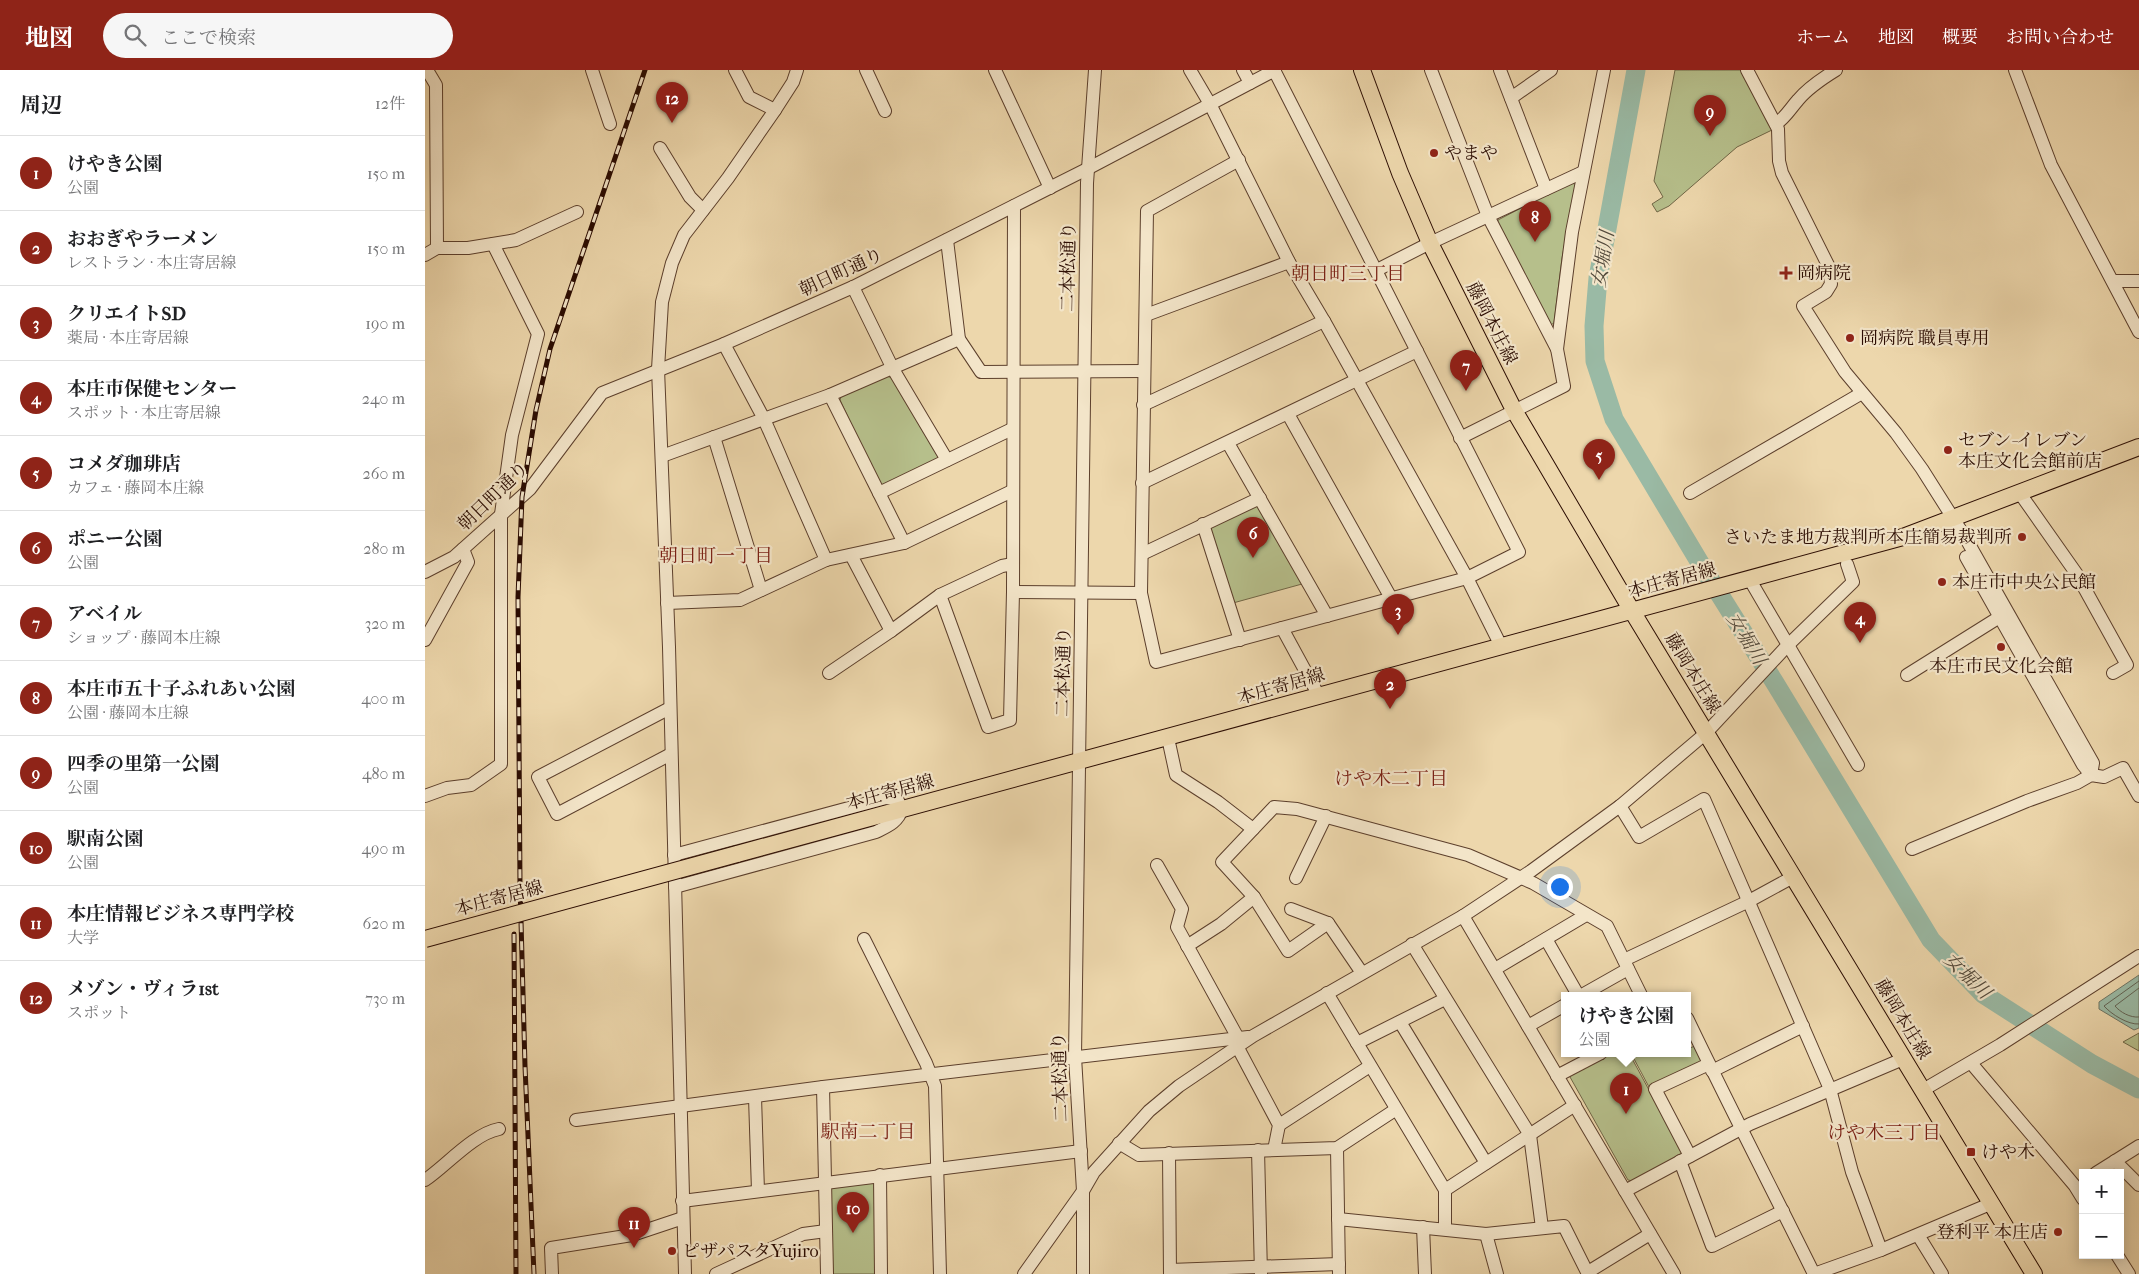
<!DOCTYPE html>
<html lang="ja">
<head>
<meta charset="utf-8">
<style>
  body { margin:0; font-family:"IM FELL French Canon","Noto Serif JP",serif; background:#f6f6f6; color:#202124 }
  .controls { position:absolute; right:15px; bottom:15px; display:grid; overflow:hidden; border-radius:0px; box-shadow:0 2px 12px #0003 }
  .controls button { width:45px; height:45px; display:grid; place-items:center; padding:0; border:0; border-bottom:1px solid #e0e0e0; background:#fff; color:#202124; font:25px sans-serif }
  .you { position:absolute; left:1134px; top:816px; width:18px; height:18px; margin:-12px; border:4px solid #fff; border-radius:50%; background:#1a73e8; box-shadow:0 0 0 8px #1a73e833 }
  .badge { display:grid; place-items:center; width:32px; height:32px; border-radius:50%; background:#8f2418; color:#fff; font-size:16px; font-weight:700 }
  .pin { position:absolute; translate:-50% -41px; filter:drop-shadow(0 1px 2px #0008) }
  .pin::after { content:''; position:absolute; top:26px; width:18px; height:15px; background:inherit; clip-path:polygon(0 0,100% 0,50% 100%) }
  .popup { position:absolute; left:1136px; top:922px; width:130px; height:65px; box-sizing:border-box; display:grid; place-content:center; border-radius:0px; background:#fff; filter:drop-shadow(0 1px 4px #0005); font-size:16px; white-space:nowrap; color:#757577 }
  .popup b { font-size:19px; color:#202124 }
  .popup::after { content:''; position:absolute; left:50%; top:100%; margin-left:-10px; border:10px solid transparent; border-top-color:#fff }
  .list { margin:0; padding:0; list-style:none }
  h2 { display:flex; justify-content:space-between; align-items:center; height:65px; margin:0; padding:0 20px; font-size:21px }
  h2 small { font-size:16px; font-weight:400; color:#757577 }
  .list li { display:grid; grid-template-columns:32px 1fr auto; gap:15px; align-items:center; box-sizing:border-box; height:75px; padding:0 20px; border-top:1px solid #e0e0e0 }
  .list b { display:block; font-size:19px; white-space:nowrap }
  .list p { margin:0; font-size:16px; white-space:nowrap; color:#757577 }
  .list em { font-size:16px; font-style:normal; color:#757577 }
  .icon { flex:none; width:28px; height:28px; fill:none; stroke:currentColor; stroke-width:2; stroke-linecap:round; stroke-linejoin:round }
  .map { position:relative; flex:none; width:1714px; height:1204px; overflow:hidden }
  header { display:flex; align-items:center; gap:30px; box-sizing:border-box; height:70px; padding:0 25px; background:#8f2418; color:#fff }
  header strong { font-size:24px }
  nav { display:flex; gap:28px; margin-inline-start:auto; font-size:18px }
  .search { width:350px; height:45px; background:#f6f6f6; display:flex; align-items:center; gap:12px; box-sizing:border-box; padding:0 18px; border-radius:28px; color:#757577; font-size:19px }
  main { display:flex }
  aside { flex:1; background:#fff }
  .map>svg:first-child { display:block }
  .green { fill:#b6bf8b; stroke:#706646 }
  .water { fill:#9abaa5; stroke:#6e7464 }
  .lines { fill:none; stroke-linecap:round; stroke-linejoin:round }
  .shore { stroke:#626354; stroke-width:1 }
  .river { stroke:#9abaa5; stroke-width:19 }
  .minor-casing { stroke:#5c3f2c; stroke-width:14 }
  .major-casing { stroke:#2b0c02; stroke-width:18 }
  .minor { stroke:#f3e5c9; stroke-width:12 }
  .major { stroke:#edd7ac; stroke-width:16 }
  .rail-casing { stroke:#2b0c02; stroke-width:5 }
  .rail { stroke:#f3e5c9; stroke-width:3; stroke-dasharray:9; stroke-linecap:butt }
  .major-bridge-casing { stroke:#2b0c02; stroke-width:18; stroke-linecap:butt }
  .major-bridge { stroke:#edd7ac; stroke-width:16 }
  .poi-dot { fill:#8f2418; stroke:#f3e5c9; stroke-width:2 }
  .labels { text-anchor:middle; stroke-width:4.5; stroke-linejoin:round; paint-order:stroke }
  .poi-label { font-size:18px; fill:#2b0c02; stroke:#f3e5c9; text-anchor:start }
  .street-label { font-size:18px; fill:#2b0c02; stroke:#f3e5c9 }
  .water-label { font-size:19px; font-style:italic; fill:#52493b; stroke:#f3e5c9 }
  .neighbourhood-label { font-size:19px; fill:#7a1f14; stroke:#f3e5c9 }
</style>
</head>
<body>
<header>
<strong>地図</strong>
<div class="search"><svg class="icon" aria-label="search" viewBox="0 0 24 24"><circle cx="10" cy="10" r="6"/><path d="M15 15l6 6"/></svg>ここで検索</div>
<nav><a>ホーム</a><a>地図</a><a>概要</a><a>お問い合わせ</a></nav>
</header>
<main>
<aside>
<h2>周辺<small>12件</small></h2>
<ul class="list">
<li><span class="badge">1</span><div><b>けやき公園</b><p>公園</p></div><em>150 m</em></li>
<li><span class="badge">2</span><div><b>おおぎやラーメン</b><p>レストラン · 本庄寄居線</p></div><em>150 m</em></li>
<li><span class="badge">3</span><div><b>クリエイトSD</b><p>薬局 · 本庄寄居線</p></div><em>190 m</em></li>
<li><span class="badge">4</span><div><b>本庄市保健センター</b><p>スポット · 本庄寄居線</p></div><em>240 m</em></li>
<li><span class="badge">5</span><div><b>コメダ珈琲店</b><p>カフェ · 藤岡本庄線</p></div><em>260 m</em></li>
<li><span class="badge">6</span><div><b>ポニー公園</b><p>公園</p></div><em>280 m</em></li>
<li><span class="badge">7</span><div><b>アベイル</b><p>ショップ · 藤岡本庄線</p></div><em>320 m</em></li>
<li><span class="badge">8</span><div><b>本庄市五十子ふれあい公園</b><p>公園 · 藤岡本庄線</p></div><em>400 m</em></li>
<li><span class="badge">9</span><div><b>四季の里第一公園</b><p>公園</p></div><em>480 m</em></li>
<li><span class="badge">10</span><div><b>駅南公園</b><p>公園</p></div><em>490 m</em></li>
<li><span class="badge">11</span><div><b>本庄情報ビジネス専門学校</b><p>大学</p></div><em>620 m</em></li>
<li><span class="badge">12</span><div><b>メゾン・ヴィラ1st</b><p>スポット</p></div><em>730 m</em></li>
</ul>
</aside>
<div class="map">
<svg width="1714" height="1204" viewBox="0 0 1714 1204">
  <rect width="100%" height="100%" fill="#edd7ac"/>
  <filter id="stains"><feTurbulence type="fractalNoise" baseFrequency=".004" numOctaves="4"/><feColorMatrix values="0 0 0 0 .2 0 0 0 0 .09 0 0 0 0 .02 0 0 0 .5 -.17"/></filter>
  <radialGradient id="worn" r=".72"><stop offset=".6" stop-color="#630" stop-opacity="0"/><stop offset="1" stop-color="#630" stop-opacity=".3"/></radialGradient>
  <g class="green">
    <path d="M 1250,0 L 1316,0 L 1347,60 L 1312,77 L 1244,136 L 1232,142 L 1227,134 L 1238,127 L 1229,111 Z"/>
    <path d="M 1144,113 L 1151,114 L 1137,188 L 1129,253 L 1124,256 L 1072,155 L 1073,150 Z"/>
    <path d="M 462,306 L 467,308 L 514,388 L 458,415 L 454,414 L 415,330 L 417,324 Z"/>
    <path d="M 831,435 L 835,437 L 877,514 L 808,533 L 784,462 L 786,456 Z"/>
    <path d="M 1714,963 L 1714,981 L 1698,972 Z"/>
    <path d="M 1270,976 L 1278,994 L 1224,1017 L 1208,987 L 1219,983 L 1262,983 L 1262,979 Z"/>
    <path d="M 1184,983 L 1204,983 L 1257,1081 L 1256,1087 L 1208,1111 L 1203,1110 L 1145,1007 L 1145,1002 Z"/>
    <path d="M 448,1109 L 451,1114 L 453,1204 L 406,1204 L 406,1116 Z"/>
  </g>
  <path class="water" d="M 1714,905 L 1714,958 L 1709,960 L 1674,939 L 1674,932 Z"/>
  <g class="lines">
    <g class="shore">
      <path d="M 1714,911 L 1679,936 C 1686,944 1703,955 1714,954"/>
      <path d="M 1714,918 L 1690,936 C 1695,942 1705,948 1714,947"/>
    </g>
    <path class="river" d="M 1211,0 L 1173,208 L 1169,256 L 1170,291 L 1189,349 L 1278,498 L 1350,613 L 1506,870 L 1558,924 L 1667,994 L 1714,1019"/>
    <g class="minor-casing">
      <g id="minor">
        <path d="M 167,0 L 185,54"/>
        <path d="M 310,0 L 324,27 L 350,40"/>
        <path d="M 441,0 L 460,41"/>
        <path d="M 570,0 L 625,118"/>
        <path d="M 765,0 L 785,34 L 864,192 L 899,251 L 1042,508 L 1076,576"/>
        <path d="M 818,0 L 825,13"/>
        <path d="M 1006,0 L 1063,146 L 1132,279 L 1139,316 L 1035,368"/>
        <path d="M 1075,0 L 1121,119"/>
        <path d="M 1322,0 L 1353,59 L 1354,91 L 1357,103 L 1404,197 L 1406,214 L 1401,222 L 1378,236 L 1420,302 L 1471,363 L 1497,399 L 1540,467 L 1668,693 L 1666,705"/>
        <path d="M 1590,0 L 1626,95 L 1714,262"/>
        <path d="M 1086,28 L 1126,0"/>
        <path d="M 1351,54 C 1361,47 1365,39 1373,30 C 1383,18 1398,8 1411,0"/>
        <path d="M 235,78 L 265,127 L 278,140"/>
        <path d="M 814,90 L 722,141 L 716,523 L 731,592 L 1042,508 L 1094,482 L 849,0"/>
        <path d="M 522,170 L 534,269 L 556,302 L 719,301"/>
        <path d="M 12,178 L 43,178 L 91,170 L 152,142"/>
        <path d="M 0,185 L 12,178 L 11,15 L 2,0"/>
        <path d="M 952,200 L 1005,173 L 1158,102"/>
        <path d="M 1688,211 L 1714,211"/>
        <path d="M 428,217 L 468,299 L 522,390"/>
        <path d="M 721,245 L 864,192"/>
        <path d="M 299,274 L 339,349 L 401,490"/>
        <path d="M 1132,279 L 1147,162 L 1179,0"/>
        <path d="M 405,325 L 479,473"/>
        <path d="M 718,335 L 899,251"/>
        <path d="M 863,344 L 966,528"/>
        <path d="M 289,367 L 336,520"/>
        <path d="M 803,373 L 902,546"/>
        <path d="M 237,386 L 405,325 L 534,269"/>
        <path d="M 717,413 L 992,281"/>
        <path d="M 1594,422 L 1651,503 L 1702,595 L 1688,603"/>
        <path d="M 454,423 L 587,359"/>
        <path d="M 1265,423 L 1437,323"/>
        <path d="M 778,454 L 815,570"/>
        <path d="M 717,484 L 835,428"/>
        <path d="M 426,485 L 466,561"/>
        <path d="M 1541,487 L 1658,695 L 1666,705"/>
        <path d="M 0,502 L 29,487 L 105,419 L 177,323 L 299,274 L 428,217 L 662,99 L 850,0"/>
        <path d="M 1325,510 L 1433,695"/>
        <path d="M 588,522 L 716,523"/>
        <path d="M 515,525 L 563,657 L 585,650 L 588,522 L 589,136"/>
        <path d="M 242,533 L 315,530 L 401,490 L 479,473 L 587,421"/>
        <path d="M 857,558 L 894,626"/>
        <path d="M 0,570 L 43,492 L 38,479"/>
        <path d="M 404,603 L 466,561 L 515,525 L 577,496 L 588,494"/>
        <path d="M 1482,605 L 1581,543"/>
        <path d="M 245,638 L 113,707 L 132,744 L 246,684"/>
        <path d="M 743,668 L 751,705 L 793,732 L 828,759"/>
        <path d="M 0,726 L 22,718 L 46,715 L 76,694 L 76,444 L 87,365 L 113,264 L 68,174"/>
        <path d="M 1195,736 L 1214,767 L 1279,729 L 1405,1019 L 1427,1102 L 1456,1180"/>
        <path d="M 1487,779 L 1602,731 L 1652,713 L 1666,705 L 1679,707 L 1698,698 L 1714,726"/>
        <path d="M 249,785 L 461,728 L 472,729 L 477,739 C 473,752 463,756 451,762 L 250,817"/>
        <path d="M 732,795 L 757,839 L 752,857 L 813,968"/>
        <path d="M 871,808 L 901,746"/>
        <path d="M 866,839 L 903,853"/>
        <path d="M 1038,846 L 1249,1204"/>
        <path d="M 439,869 L 501,993 L 510,1016 L 515,1204"/>
        <path d="M 1121,869 L 1153,925"/>
        <path d="M 987,874 L 1105,1065 L 1117,1158"/>
        <path d="M 762,876 L 796,854 L 829,827"/>
        <path d="M 1199,890 L 1324,831 L 1368,807"/>
        <path d="M 1070,899 L 1161,845"/>
        <path d="M 937,903 L 903,853 L 863,881 L 829,827 L 797,792 L 849,737 L 872,739 L 1043,785 L 1108,813 L 1182,856 L 1216,925"/>
        <path d="M 902,923 L 1020,1120 L 1020,1159"/>
        <path d="M 1157,925 L 1203,899"/>
        <path d="M 1262,948 C 1303,1034 1347,1119 1389,1204 L 1456,1180 L 1565,1134"/>
        <path d="M 975,952 L 1061,1093"/>
        <path d="M 1103,956 L 1140,935"/>
        <path d="M 932,973 L 1020,929"/>
        <path d="M 812,976 L 854,1055 L 849,1080"/>
        <path d="M 1546,993 L 1650,1116 L 1658,1129"/>
        <path d="M 1287,1001 L 1378,956"/>
        <path d="M 1132,1006 L 1176,983"/>
        <path d="M 398,1017 L 402,1204"/>
        <path d="M 1498,1020 L 1575,975 L 1714,886"/>
        <path d="M 330,1027 L 333,1121"/>
        <path d="M 151,1050 L 398,1017 L 823,967"/>
        <path d="M 854,1055 L 945,996"/>
        <path d="M 694,1073 L 714,1085 L 912,1078 L 970,1040"/>
        <path d="M 912,1078 L 914,1204"/>
        <path d="M 833,1080 L 836,1204"/>
        <path d="M 744,1083 L 745,1204"/>
        <path d="M 1265,1086 L 1230,1019 L 1284,994"/>
        <path d="M 1255,1091 L 1287,1176 L 1358,1141"/>
        <path d="M 1690,1091 L 1714,1115"/>
        <path d="M 1671,1103 L 1714,1076"/>
        <path d="M 455,1105 L 456,1204"/>
        <path d="M 0,1110 C 21,1096 48,1064 74,1059"/>
        <path d="M 1020,1120 L 1150,1035"/>
        <path d="M 1200,1121 L 1325,1054 L 1478,989"/>
        <path d="M 257,1131 L 656,1081"/>
        <path d="M 913,1149 L 1061,1164 L 1139,1156 L 1163,1204"/>
        <path d="M 998,1157 L 1000,1204"/>
        <path d="M 1061,1164 L 1072,1204"/>
        <path d="M 1493,1165 L 1517,1204"/>
        <path d="M 1692,1185 L 1704,1204"/>
        <path d="M 745,1200 L 914,1194"/>
        <path d="M 1163,1202 L 1225,1164"/>
        <path d="M 127,1204 L 126,1178 L 207,1165 L 258,1148"/>
        <path d="M 260,1204 L 244,577 L 233,299 L 237,232 L 247,193 L 259,165 L 303,108 L 350,40 L 368,12 L 372,0"/>
        <path d="M 291,1204 L 378,1164 L 401,1161"/>
        <path d="M 599,1204 L 658,1121 L 669,1102 L 724,1041 L 754,1016 L 828,966 L 1038,846 L 1106,801 L 1195,736 L 1281,663 L 1362,576 L 1428,512 L 1422,494"/>
        <path d="M 658,1204 L 658,1121 L 650,987 L 662,113 L 670,0"/>
      </g>
    </g>
    <g class="major-casing">
      <g id="major">
        <path d="M 937,0 L 975,103 L 1005,173 L 1090,342 L 1207,541 L 1609,1204"/>
        <path d="M 312,784 L 1478,467 L 1714,377"/>
      </g>
    </g>
    <use href="#minor" class="minor"/>
    <use href="#major" class="major"/>
    <g class="rail-casing">
      <g id="rail">
        <path d="M 89,864 L 91,1204"/>
        <path d="M 109,1204 L 100,996 L 95,815 L 93,527 L 97,427 L 111,340 L 125,279 L 220,0"/>
      </g>
    </g>
    <use href="#rail" class="rail"/>
    <g class="major-bridge-casing">
      <path id="major-bridge" d="M 0,869 L 312,784"/>
    </g>
    <use href="#major-bridge" class="major-bridge"/>
  </g>
  <g class="poi-dot">
    <circle cx="1009" cy="83" r="5"/>
    <path d="M1358.5 195.5h5v5h5v5h-5v5h-5v-5h-5v-5h5z"/>
    <circle cx="1425" cy="268" r="5"/>
    <circle cx="1523" cy="380" r="5"/>
    <circle cx="1597" cy="467" r="5"/>
    <circle cx="1517" cy="512" r="5"/>
    <circle cx="1576" cy="577" r="5"/>
    <rect x="1541" y="1077" width="10" height="10" rx="2.5"/>
    <circle cx="1633" cy="1162" r="5"/>
    <circle cx="247" cy="1181" r="5"/>
  </g>
  <g class="labels">
    <g class="poi-label">
      <text x="1019" y="89">やまや</text>
      <text x="1372" y="209">岡病院</text>
      <text x="1435" y="274">岡病院 職員専用</text>
      <text x="1533" y="376">セブン-イレブン<tspan x="1533" dy="21">本庄文化会館前店</tspan></text>
      <text x="1587" y="473" text-anchor="end">さいたま地方裁判所本庄簡易裁判所</text>
      <text x="1527" y="518">本庄市中央公民館</text>
      <text x="1576" y="602" text-anchor="middle">本庄市民文化会館</text>
      <text x="1556" y="1088">けや木</text>
      <text x="1623" y="1168" text-anchor="end">登利平 本庄店</text>
      <text x="257" y="1187">ピザパスタYujiro</text>
    </g>
    <g class="street-label">
      <text transform="translate(643 197) rotate(-89)" y="6">二本松通り</text>
      <text transform="translate(416 202) rotate(-25)" y="6">朝日町通り</text>
      <text transform="translate(1067 253) rotate(63)" y="6">藤岡本庄線</text>
      <text transform="translate(68 426) rotate(-44)" y="6">朝日町通り</text>
      <text transform="translate(1247 510) rotate(-15)" y="6">本庄寄居線</text>
      <text transform="translate(638 602) rotate(-89)" y="6">二本松通り</text>
      <text transform="translate(1268 603) rotate(59)" y="6">藤岡本庄線</text>
      <text transform="translate(856 616) rotate(-16)" y="6">本庄寄居線</text>
      <text transform="translate(465 722) rotate(-15)" y="6">本庄寄居線</text>
      <text transform="translate(74 828) rotate(-15)" y="6">本庄寄居線</text>
      <text transform="translate(1478 949) rotate(59)" y="6">藤岡本庄線</text>
      <text transform="translate(635 1007) rotate(-92)" y="6">二本松通り</text>
    </g>
    <g class="water-label">
      <text transform="translate(1177 189) rotate(-81)" y="7">女堀川</text>
      <text transform="translate(1322 568) rotate(59)" y="7">女堀川</text>
      <text transform="translate(1543 905) rotate(44)" y="7">女堀川</text>
    </g>
    <g class="neighbourhood-label">
      <text x="923" y="210">朝日町三丁目</text>
      <text x="291" y="492">朝日町一丁目</text>
      <text x="966" y="715">けや木二丁目</text>
      <text x="443" y="1068">駅南二丁目</text>
      <text x="1459" y="1069">けや木三丁目</text>
    </g>
  </g>
  <rect width="100%" height="100%" filter="url(#stains)"/>
  <rect width="100%" height="100%" fill="url(#worn)"/>
</svg>
<div class="controls">
<button>+</button>
<button>−</button>
</div>
<div class="you"></div>
<div class="pin badge" style="left:1201px;top:1044px">1</div>
<div class="popup"><b>けやき公園</b>公園</div>
<div class="pin badge" style="left:965px;top:639px">2</div>
<div class="pin badge" style="left:973px;top:565px">3</div>
<div class="pin badge" style="left:1435px;top:573px">4</div>
<div class="pin badge" style="left:1174px;top:410px">5</div>
<div class="pin badge" style="left:828px;top:488px">6</div>
<div class="pin badge" style="left:1041px;top:321px">7</div>
<div class="pin badge" style="left:1110px;top:172px">8</div>
<div class="pin badge" style="left:1285px;top:66px">9</div>
<div class="pin badge" style="left:428px;top:1163px">10</div>
<div class="pin badge" style="left:209px;top:1178px">11</div>
<div class="pin badge" style="left:247px;top:53px">12</div>
</div>
</main>
</body>
</html>
